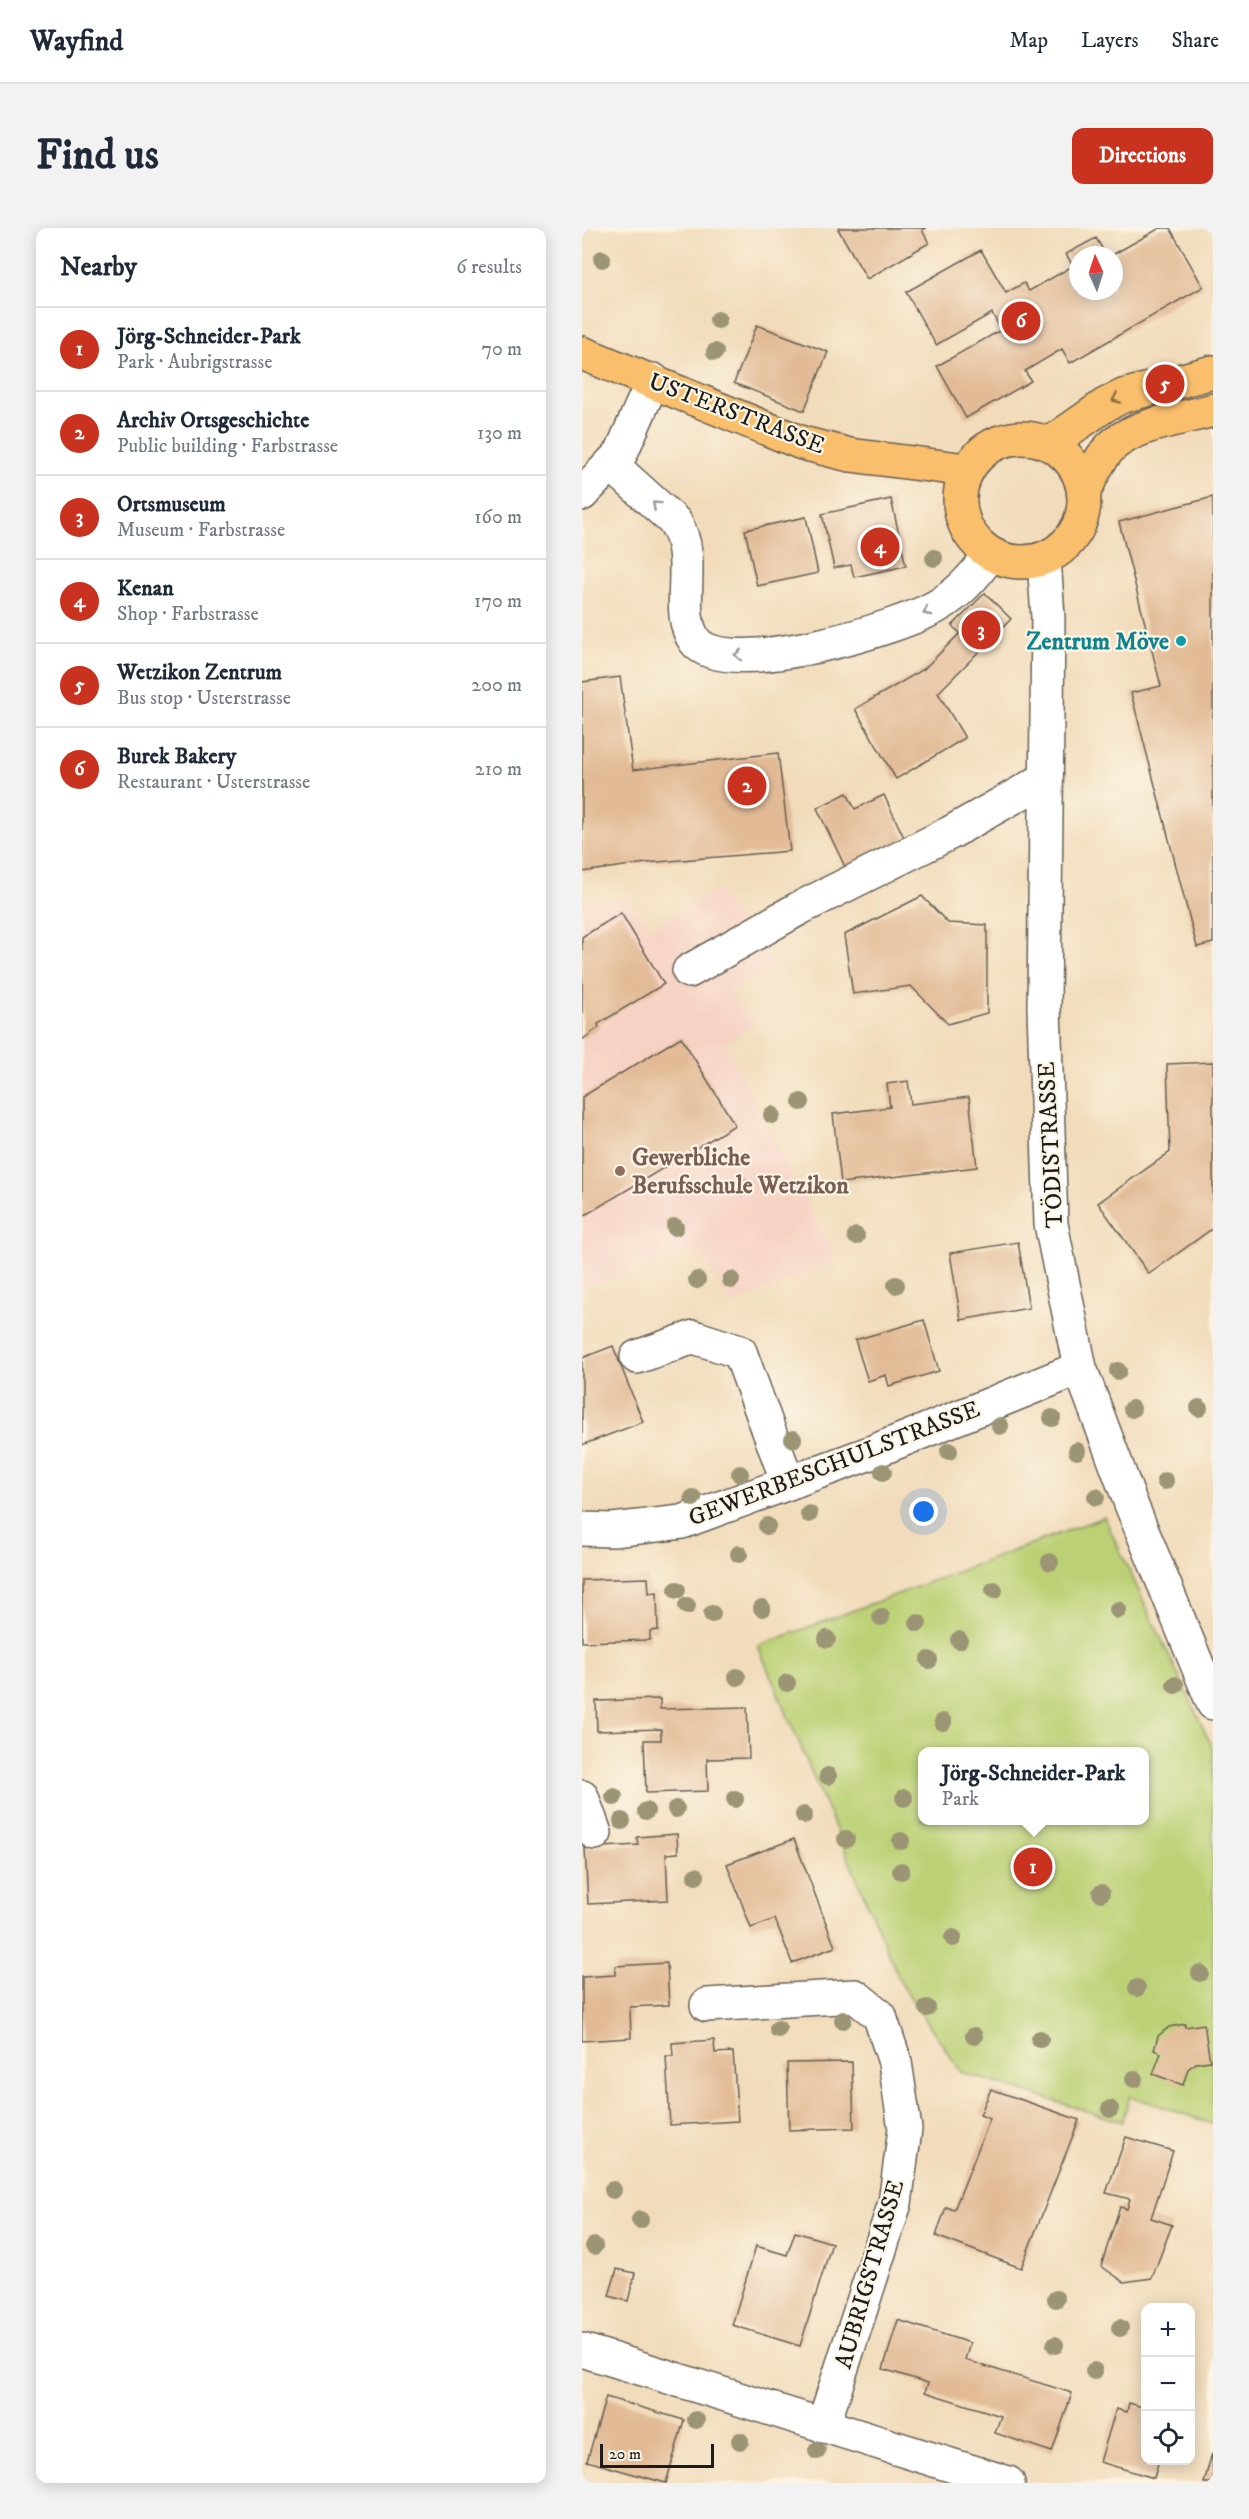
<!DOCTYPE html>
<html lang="en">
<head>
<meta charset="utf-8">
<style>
  body { margin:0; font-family:"IM FELL DW Pica",serif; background:#f2f2f3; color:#1f2937 }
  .controls { position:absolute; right:18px; bottom:18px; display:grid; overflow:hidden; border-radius:12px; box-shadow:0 3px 15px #0003 }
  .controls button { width:54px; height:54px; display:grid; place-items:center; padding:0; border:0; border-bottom:2px solid #e0e1e3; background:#fff; color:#1f2937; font:30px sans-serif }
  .compass { position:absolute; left:487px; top:18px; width:54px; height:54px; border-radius:50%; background:#fff; box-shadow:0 3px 15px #0003; rotate:357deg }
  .scale { position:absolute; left:18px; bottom:15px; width:114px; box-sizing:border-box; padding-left:6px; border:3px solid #1c1c1c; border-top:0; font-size:16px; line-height:21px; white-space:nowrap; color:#1c1c1c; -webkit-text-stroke:4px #fcf5e5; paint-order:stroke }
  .you { position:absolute; left:342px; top:1284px; width:21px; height:21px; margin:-15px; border:4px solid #fff; border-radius:50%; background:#1a73e8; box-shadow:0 0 0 9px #1a73e833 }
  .badge { display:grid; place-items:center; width:39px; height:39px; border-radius:50%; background:#c8321e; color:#fff; font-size:20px; font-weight:700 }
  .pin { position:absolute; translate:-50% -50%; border:3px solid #fff; box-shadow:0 2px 6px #0006 }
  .popup { position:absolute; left:336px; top:1519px; width:231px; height:78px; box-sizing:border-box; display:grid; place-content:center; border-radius:12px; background:#fff; filter:drop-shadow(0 2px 4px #0005); font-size:20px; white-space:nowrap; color:#747a83 }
  .popup b { font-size:22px; color:#1f2937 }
  .popup::after { content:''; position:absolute; left:50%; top:100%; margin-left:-12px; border:12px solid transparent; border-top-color:#fff }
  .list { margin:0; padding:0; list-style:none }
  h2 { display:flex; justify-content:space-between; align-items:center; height:78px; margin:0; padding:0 24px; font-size:26px }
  h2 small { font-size:20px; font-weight:400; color:#747a83 }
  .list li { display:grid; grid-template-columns:39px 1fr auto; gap:18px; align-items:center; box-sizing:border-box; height:84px; padding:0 24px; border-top:2px solid #e0e1e3 }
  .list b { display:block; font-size:22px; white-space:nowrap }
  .list p { margin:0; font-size:20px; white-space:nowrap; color:#747a83 }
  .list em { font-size:20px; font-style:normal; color:#747a83 }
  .icon { flex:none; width:33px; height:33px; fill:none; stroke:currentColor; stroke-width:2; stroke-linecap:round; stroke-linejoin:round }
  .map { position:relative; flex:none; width:631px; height:2255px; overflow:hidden; border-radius:12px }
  header { display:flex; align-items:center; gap:36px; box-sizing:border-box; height:84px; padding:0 30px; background:#fff; border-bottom:2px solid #e0e1e3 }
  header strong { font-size:28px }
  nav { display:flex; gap:33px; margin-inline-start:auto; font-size:21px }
  .intro { display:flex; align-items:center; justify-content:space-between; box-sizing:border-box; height:144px; padding:0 36px }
  h1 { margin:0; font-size:42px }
  .button { padding:15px 27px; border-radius:12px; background:#c8321e; color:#fff; font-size:21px; font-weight:700 }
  main { display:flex; gap:36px; padding:0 36px }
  aside { flex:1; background:#fff; border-radius:12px; box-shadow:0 3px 15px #0003 }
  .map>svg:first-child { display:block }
  .built { fill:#f6d2c4 }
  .green { fill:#bcd176; stroke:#6c7649; stroke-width:1.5; fill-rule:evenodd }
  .building { fill:#e2bb96 }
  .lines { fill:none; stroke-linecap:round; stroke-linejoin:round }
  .minor-casing { stroke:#675f53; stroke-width:36 }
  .major-casing { stroke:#675f53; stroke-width:36 }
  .minor { stroke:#fff; stroke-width:33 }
  .major { stroke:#f9bf6d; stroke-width:33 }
  .tree { fill:#9b9575 }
  .oneway { stroke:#8a6e44 }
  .oneway2 { stroke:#999 }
  .culture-dot { fill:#0f9aa8; stroke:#fcf5e5; stroke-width:2 }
  .education-dot { fill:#8d6e63; stroke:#fcf5e5; stroke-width:2 }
  .labels { text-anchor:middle; stroke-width:4.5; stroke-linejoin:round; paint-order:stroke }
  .street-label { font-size:24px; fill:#1c1c1c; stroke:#fcf5e5 }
  .culture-label { font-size:24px; font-weight:bold; fill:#0d838f; stroke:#fcf5e5; text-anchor:end }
  .education-label { font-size:24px; font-weight:bold; fill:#785e54; stroke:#fcf5e5; text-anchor:start }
</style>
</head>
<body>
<header>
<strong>Wayfind</strong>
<nav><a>Map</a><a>Layers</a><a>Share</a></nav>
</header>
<div class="intro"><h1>Find us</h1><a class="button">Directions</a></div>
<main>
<aside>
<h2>Nearby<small>6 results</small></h2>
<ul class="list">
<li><span class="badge">1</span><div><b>Jörg-Schneider-Park</b><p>Park · Aubrigstrasse</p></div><em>70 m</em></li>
<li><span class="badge">2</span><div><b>Archiv Ortsgeschichte</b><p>Public building · Farbstrasse</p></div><em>130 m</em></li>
<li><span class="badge">3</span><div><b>Ortsmuseum</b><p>Museum · Farbstrasse</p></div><em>160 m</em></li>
<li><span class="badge">4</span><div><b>Kenan</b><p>Shop · Farbstrasse</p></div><em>170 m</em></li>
<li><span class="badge">5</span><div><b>Wetzikon Zentrum</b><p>Bus stop · Usterstrasse</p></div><em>200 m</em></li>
<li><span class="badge">6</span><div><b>Burek Bakery</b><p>Restaurant · Usterstrasse</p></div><em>210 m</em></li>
</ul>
</aside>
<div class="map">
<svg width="631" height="2255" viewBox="0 0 631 2255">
  <rect width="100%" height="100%" fill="#fcf5e5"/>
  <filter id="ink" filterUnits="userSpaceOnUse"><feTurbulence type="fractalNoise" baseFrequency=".0167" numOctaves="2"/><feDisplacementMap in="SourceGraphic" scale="12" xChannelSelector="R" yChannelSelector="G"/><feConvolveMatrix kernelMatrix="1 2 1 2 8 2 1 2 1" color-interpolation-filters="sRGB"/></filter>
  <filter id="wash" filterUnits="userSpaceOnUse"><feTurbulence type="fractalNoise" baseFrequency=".008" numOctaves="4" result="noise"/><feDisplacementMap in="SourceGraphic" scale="24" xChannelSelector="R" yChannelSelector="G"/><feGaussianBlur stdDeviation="1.35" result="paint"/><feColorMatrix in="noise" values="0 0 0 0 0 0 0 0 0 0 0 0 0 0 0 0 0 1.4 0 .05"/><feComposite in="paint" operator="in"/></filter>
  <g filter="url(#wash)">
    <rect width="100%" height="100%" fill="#f1dbba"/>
    <path class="built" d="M 135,661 L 194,740 L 146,763 L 173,796 L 142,815 L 254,1031 L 150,1077 L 116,1021 L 0,1060 L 0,675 L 43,669 L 68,701 Z"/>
    <path class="green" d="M 522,1289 L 631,1521 L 631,1896 L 548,1868 L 540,1894 L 379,1844 L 320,1757 L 176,1418 ZM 340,1524 L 562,1524 L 562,1592 L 340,1592 Z"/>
    <g id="blocks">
      <g class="building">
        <path d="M 258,0 L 344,0 L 340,2 L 347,15 L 285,51 L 256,1 Z"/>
        <path d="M 578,0 L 588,0 L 621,59 L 488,135 L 480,121 L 443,143 L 449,153 L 384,190 L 355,138 L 419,102 L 410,85 L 354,117 L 324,64 L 399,22 L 424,65 L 442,55 L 447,63 L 491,38 L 484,26 L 514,10 L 524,27 L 496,27 L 496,63 L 532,63 L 532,26 Z"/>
        <path d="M 175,97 L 246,124 L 222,183 L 152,155 Z"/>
        <path d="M 631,269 L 631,715 L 615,719 L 549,465 L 579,458 L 537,294 Z"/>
        <path d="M 309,271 L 324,338 L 272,349 L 269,337 L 252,340 L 240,286 Z"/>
        <path d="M 224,289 L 236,345 L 175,358 L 163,302 Z"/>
        <path d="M 403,365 L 429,391 L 356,465 L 383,510 L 314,551 L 273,481 L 342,441 L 378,405 L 370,398 Z"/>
        <path d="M 38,449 L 51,542 L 196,525 L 208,623 L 64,635 L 0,644 L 0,454 Z"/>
        <path d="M 265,565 L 273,581 L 302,567 L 324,614 L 265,643 L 235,580 Z"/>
        <path d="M 340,668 L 366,695 L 405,697 L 405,785 L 366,796 L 329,758 L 271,766 L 262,707 Z"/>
        <path d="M 39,685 L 82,756 L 16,796 L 17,799 L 0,812 L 0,709 Z"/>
        <path d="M 99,809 L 153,897 L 0,989 L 0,869 Z"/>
        <path d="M 631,834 L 631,1000 L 567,1046 L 516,975 L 588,924 L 585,836 Z"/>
        <path d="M 326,853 L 329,876 L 387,869 L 395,939 L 259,955 L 251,886 L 308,879 L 305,856 Z"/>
        <path d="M 436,1014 L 447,1080 L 379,1092 L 368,1025 Z"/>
        <path d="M 342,1092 L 357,1143 L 307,1158 L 304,1147 L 286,1153 L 273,1112 Z"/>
        <path d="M 31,1118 L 61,1194 L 0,1217 L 0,1130 Z"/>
        <path d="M 66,1350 L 67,1365 L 75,1364 L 76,1402 L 68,1403 L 68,1412 L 0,1414 L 0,1352 Z"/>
        <path d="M 78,1471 L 78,1481 L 165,1479 L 167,1530 L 125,1531 L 126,1563 L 64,1565 L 62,1512 L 79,1512 L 79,1501 L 15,1503 L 14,1473 Z"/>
        <path d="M 95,1606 L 96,1625 L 84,1626 L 86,1672 L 6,1676 L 3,1620 L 56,1617 L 55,1609 Z"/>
        <path d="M 212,1611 L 253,1719 L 210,1735 L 193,1691 L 169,1700 L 145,1636 Z"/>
        <path d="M 85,1735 L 87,1777 L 48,1779 L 49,1810 L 0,1813 L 0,1749 L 33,1747 L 33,1738 Z"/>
        <path d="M 603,1796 L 603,1799 L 622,1796 L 628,1833 L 614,1835 L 606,1841 L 601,1857 L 571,1846 L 579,1825 L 572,1822 L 576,1808 L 587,1799 Z"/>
        <path d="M 132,1812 L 133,1825 L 151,1824 L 156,1893 L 88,1897 L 84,1828 L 91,1828 L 90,1815 Z"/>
        <path d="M 270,1834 L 272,1900 L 207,1902 L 205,1835 Z"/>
        <path d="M 409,1861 L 497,1892 L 439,2040 L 354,2008 L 364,1979 L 372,1982 L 408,1891 L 398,1887 Z"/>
        <path d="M 544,1909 L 591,1923 L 569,1990 L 590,1997 L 570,2050 L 542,2054 L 519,2038 L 538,1979 L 545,1981 L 548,1971 L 524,1965 Z"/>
        <path d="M 213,2004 L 250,2015 L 218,2118 L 150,2097 L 174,2018 L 205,2027 Z"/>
        <path d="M 35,2041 L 53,2045 L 46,2073 L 27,2068 Z"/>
        <path d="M 316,2092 L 388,2115 L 383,2132 L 490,2165 L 470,2224 L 413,2205 L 419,2188 L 343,2164 L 346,2155 L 301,2141 Z"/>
        <path d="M 24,2169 L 102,2192 L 84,2255 L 5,2233 Z"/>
        <path d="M 547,2175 L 564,2180 L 564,2232 L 577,2232 L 572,2250 L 518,2234 L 534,2181 L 545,2184 Z"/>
        <path d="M 630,2225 L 631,2255 L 622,2255 Z"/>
      </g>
    </g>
  </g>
  <g filter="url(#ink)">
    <use href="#blocks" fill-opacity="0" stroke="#675f53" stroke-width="1.5"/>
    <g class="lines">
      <g class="minor-casing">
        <g id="minor">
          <path d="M 30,237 L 93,294 C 117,332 91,382 113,413 C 143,453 320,400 357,377 C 379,364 394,347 408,326"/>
          <path d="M 0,266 L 39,225 L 71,152"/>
          <path d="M 462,331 L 466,389 L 462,779 L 469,996 L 498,1140 L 549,1276 L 631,1475"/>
          <path d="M 107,743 L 216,681 L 368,605 L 463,551"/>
          <path d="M 55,1129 L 112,1109 L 158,1124 L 206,1255"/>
          <path d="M 0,1301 L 31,1302 L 100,1294 L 288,1225 L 498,1140"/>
          <path d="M 0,1569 L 13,1605"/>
          <path d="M 125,1777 L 273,1768 L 298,1788 L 300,1795 L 313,1834 L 323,1901 L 313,1975 L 241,2198"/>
          <path d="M 0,2122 L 426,2255"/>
        </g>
      </g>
      <g class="major-casing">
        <g id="major">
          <path d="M 0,125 L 220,215 L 268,227 L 385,242"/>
          <circle cx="440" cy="272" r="62"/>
          <path d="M 467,216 L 523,177 L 541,168 L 631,144"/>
          <path d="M 502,264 C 510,247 518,228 532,216 C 558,195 600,191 631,182"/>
        </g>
      </g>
      <use href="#minor" class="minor"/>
      <use href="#major" class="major"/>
    </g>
    <g class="tree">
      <circle cx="20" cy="31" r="9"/>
      <circle cx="136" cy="92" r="9"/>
      <circle cx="133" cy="124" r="9"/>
      <circle cx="352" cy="330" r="9"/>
      <circle cx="219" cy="874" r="9"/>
      <circle cx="190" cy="887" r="9"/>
      <circle cx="160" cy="959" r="9"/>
      <circle cx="93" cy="999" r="9"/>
      <circle cx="274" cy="1008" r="9"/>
      <circle cx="115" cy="1052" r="9"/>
      <circle cx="149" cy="1052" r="9"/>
      <circle cx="314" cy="1057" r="9"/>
      <circle cx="536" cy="1143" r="9"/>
      <circle cx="617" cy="1180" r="9"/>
      <circle cx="550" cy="1181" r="9"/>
      <circle cx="470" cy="1190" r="9"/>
      <circle cx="418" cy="1198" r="9"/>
      <circle cx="211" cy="1211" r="9"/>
      <circle cx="367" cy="1223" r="9"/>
      <circle cx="495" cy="1223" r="9"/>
      <circle cx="301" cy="1244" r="9"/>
      <circle cx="158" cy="1246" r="9"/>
      <circle cx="583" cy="1253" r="9"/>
      <circle cx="514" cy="1269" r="9"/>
      <circle cx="111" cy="1270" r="9"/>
      <circle cx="227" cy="1286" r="9"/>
      <circle cx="185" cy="1298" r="9"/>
      <circle cx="157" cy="1326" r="9"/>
      <circle cx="468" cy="1334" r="9"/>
      <circle cx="95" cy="1362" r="9"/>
      <circle cx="412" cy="1362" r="9"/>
      <circle cx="105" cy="1378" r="9"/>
      <circle cx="180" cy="1380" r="9"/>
      <circle cx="536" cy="1382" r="9"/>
      <circle cx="130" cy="1386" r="9"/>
      <circle cx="299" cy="1389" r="9"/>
      <circle cx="336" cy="1395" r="9"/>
      <circle cx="245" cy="1411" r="9"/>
      <circle cx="377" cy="1412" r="9"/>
      <circle cx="347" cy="1432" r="9"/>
      <circle cx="155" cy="1449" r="9"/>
      <circle cx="205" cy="1455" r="9"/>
      <circle cx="593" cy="1457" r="9"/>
      <circle cx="361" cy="1494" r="9"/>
      <circle cx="246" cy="1548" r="9"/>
      <circle cx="32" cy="1569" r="9"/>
      <circle cx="322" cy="1570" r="9"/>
      <circle cx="153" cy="1571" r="9"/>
      <circle cx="94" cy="1581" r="9"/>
      <circle cx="64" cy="1583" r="9"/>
      <circle cx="222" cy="1587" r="9"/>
      <circle cx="40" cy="1593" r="9"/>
      <circle cx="264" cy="1611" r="9"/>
      <circle cx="319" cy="1613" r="9"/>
      <circle cx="319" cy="1643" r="9"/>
      <circle cx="114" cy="1648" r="9"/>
      <circle cx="519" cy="1665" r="9"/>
      <circle cx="371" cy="1710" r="9"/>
      <circle cx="618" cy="1745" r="9"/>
      <circle cx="555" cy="1760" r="9"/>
      <circle cx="345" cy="1780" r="9"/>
      <circle cx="261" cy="1792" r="9"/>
      <circle cx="196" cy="1801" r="9"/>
      <circle cx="392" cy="1808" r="9"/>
      <circle cx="458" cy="1811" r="9"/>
      <circle cx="552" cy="1851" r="9"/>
      <circle cx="528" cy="1881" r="9"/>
      <circle cx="31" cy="1962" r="9"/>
      <circle cx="58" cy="1992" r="9"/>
      <circle cx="12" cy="2018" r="9"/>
      <circle cx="474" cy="2071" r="9"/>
      <circle cx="538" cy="2100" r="9"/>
      <circle cx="473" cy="2117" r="9"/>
      <circle cx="512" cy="2143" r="9"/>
      <circle cx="114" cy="2192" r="9"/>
      <circle cx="158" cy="2213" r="9"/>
      <circle cx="235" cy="2223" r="9"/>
    </g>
    <defs><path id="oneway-chevron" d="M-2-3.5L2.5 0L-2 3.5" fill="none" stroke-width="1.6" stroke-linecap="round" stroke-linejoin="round" transform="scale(1.5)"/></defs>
    <use class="oneway" href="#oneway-chevron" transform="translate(534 171) rotate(156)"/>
    <g class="oneway2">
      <use href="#oneway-chevron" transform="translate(74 277) rotate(-138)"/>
      <use href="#oneway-chevron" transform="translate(345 384) rotate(152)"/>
      <use href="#oneway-chevron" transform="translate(156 427) rotate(180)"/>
    </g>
  </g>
  <circle class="culture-dot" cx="599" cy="413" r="6"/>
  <circle class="education-dot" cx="38" cy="943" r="6"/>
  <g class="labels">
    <g class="street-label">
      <text transform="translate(155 185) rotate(21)" y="8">USTERSTRASSE</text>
      <text transform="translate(468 917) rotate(-93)" y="8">TÖDISTRASSE</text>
      <text transform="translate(252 1235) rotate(-21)" y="8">GEWERBESCHULSTRASSE</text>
      <text transform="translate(287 2046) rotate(-74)" y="8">AUBRIGSTRASSE</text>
    </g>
    <g class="culture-label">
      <text x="587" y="421">Zentrum Möve</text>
    </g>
    <g class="education-label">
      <text x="50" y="937">Gewerbliche<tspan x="50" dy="28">Berufsschule Wetzikon</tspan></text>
    </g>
  </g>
</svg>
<div class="controls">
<button>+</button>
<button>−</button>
<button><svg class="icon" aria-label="locate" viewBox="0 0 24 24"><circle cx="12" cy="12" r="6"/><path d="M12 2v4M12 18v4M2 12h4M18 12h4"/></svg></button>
</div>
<svg class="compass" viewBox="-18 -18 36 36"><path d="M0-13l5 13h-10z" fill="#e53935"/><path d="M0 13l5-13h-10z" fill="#747a83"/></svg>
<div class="scale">20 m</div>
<div class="you"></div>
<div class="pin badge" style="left:451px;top:1639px">1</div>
<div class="popup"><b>Jörg-Schneider-Park</b>Park</div>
<div class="pin badge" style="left:165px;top:558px">2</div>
<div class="pin badge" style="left:399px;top:402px">3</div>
<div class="pin badge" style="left:298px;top:319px">4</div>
<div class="pin badge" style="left:583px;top:156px">5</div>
<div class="pin badge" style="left:439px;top:93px">6</div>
</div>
</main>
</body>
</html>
